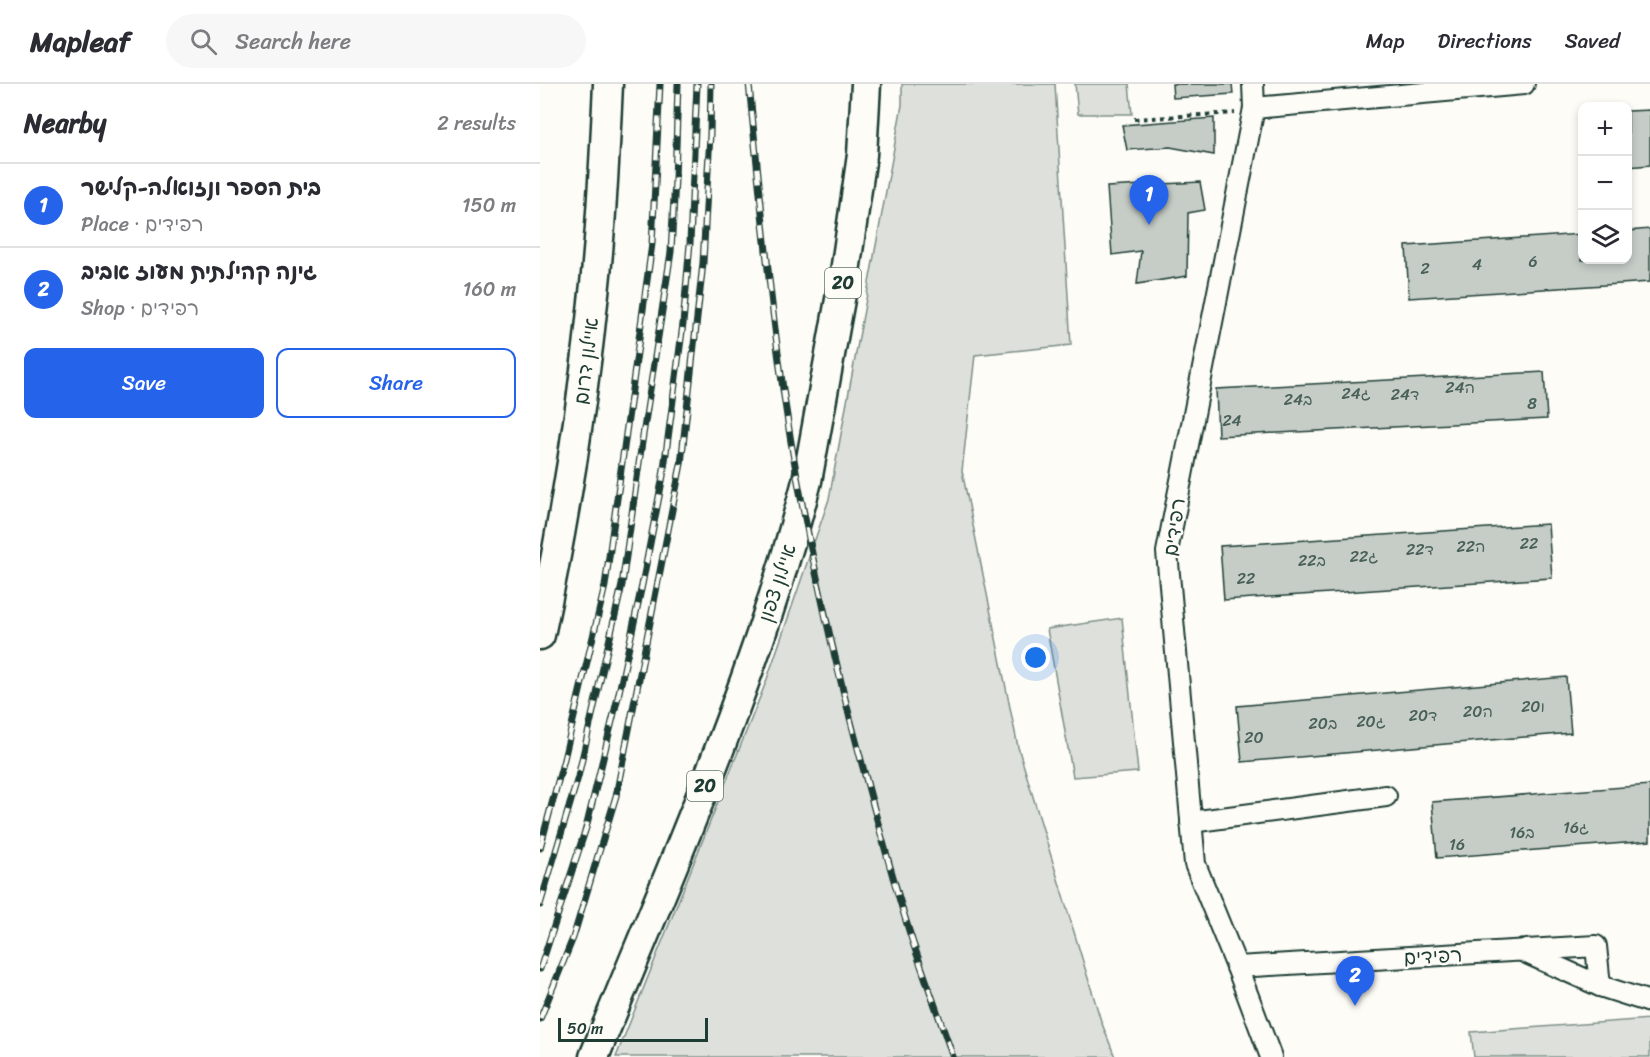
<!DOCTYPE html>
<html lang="en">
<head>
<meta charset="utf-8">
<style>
  body { margin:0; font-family:Sriracha,"Playpen Sans Hebrew",sans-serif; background:#f7f7f7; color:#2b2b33 }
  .controls { position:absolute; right:18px; top:18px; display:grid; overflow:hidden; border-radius:12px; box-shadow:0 3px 9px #0003 }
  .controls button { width:54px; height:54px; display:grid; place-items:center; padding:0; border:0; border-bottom:2px solid #e1e1e2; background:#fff; color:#2b2b33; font:30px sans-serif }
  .scale { position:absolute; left:18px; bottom:15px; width:150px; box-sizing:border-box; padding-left:6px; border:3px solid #1f3d34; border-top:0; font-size:16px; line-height:21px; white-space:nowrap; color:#1f3d34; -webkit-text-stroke:4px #fdfcf7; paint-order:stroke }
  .you { position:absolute; left:496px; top:574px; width:21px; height:21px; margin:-15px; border:4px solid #fff; border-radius:50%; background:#1a73e8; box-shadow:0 0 0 9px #1a73e833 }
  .badge { display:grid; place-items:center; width:39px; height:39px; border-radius:50%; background:#2563eb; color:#fff; font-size:20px; font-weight:700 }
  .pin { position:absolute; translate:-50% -50px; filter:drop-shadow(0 2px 3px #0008) }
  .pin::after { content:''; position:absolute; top:32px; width:21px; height:18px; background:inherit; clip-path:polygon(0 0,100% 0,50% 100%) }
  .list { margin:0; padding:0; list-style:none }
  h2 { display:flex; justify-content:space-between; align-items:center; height:78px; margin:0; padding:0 24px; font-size:26px }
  h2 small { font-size:20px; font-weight:400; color:#7c7c81 }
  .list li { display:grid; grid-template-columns:39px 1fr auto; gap:18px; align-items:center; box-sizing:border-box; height:84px; padding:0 24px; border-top:2px solid #e1e1e2 }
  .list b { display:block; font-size:22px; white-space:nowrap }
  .list p { margin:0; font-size:20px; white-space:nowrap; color:#7c7c81 }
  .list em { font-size:20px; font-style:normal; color:#7c7c81 }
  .actions { display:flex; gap:12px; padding:18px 24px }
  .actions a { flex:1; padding:14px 0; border:2px solid #2563eb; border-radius:12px; text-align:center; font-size:21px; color:#2563eb }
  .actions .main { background:#2563eb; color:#fff }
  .icon { flex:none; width:33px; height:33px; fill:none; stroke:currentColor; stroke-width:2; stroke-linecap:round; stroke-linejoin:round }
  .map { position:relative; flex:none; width:1110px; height:973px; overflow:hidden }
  header { display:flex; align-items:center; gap:36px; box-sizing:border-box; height:84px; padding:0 30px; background:#fff; border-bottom:2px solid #e1e1e2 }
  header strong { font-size:28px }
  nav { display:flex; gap:33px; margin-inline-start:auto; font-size:21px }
  .search { width:420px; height:54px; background:#f7f7f7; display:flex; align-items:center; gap:15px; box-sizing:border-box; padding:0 21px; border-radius:33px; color:#7c7c81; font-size:22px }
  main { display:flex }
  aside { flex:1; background:#fff }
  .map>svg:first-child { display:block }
  .green { fill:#dde0db; stroke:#7e8e88; stroke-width:1.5 }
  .building { fill:#c6cdc7; stroke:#1f3d34; stroke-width:1.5 }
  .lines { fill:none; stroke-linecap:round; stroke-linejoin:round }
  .minor-casing { stroke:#1f3d34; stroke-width:24 }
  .highway-casing { stroke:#1f3d34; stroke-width:33 }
  .path { stroke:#1f3d34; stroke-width:4; stroke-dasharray:4.5 4.5; stroke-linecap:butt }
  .minor { stroke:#fdfcf7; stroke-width:20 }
  .highway { stroke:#fdfcf7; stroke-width:28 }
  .rail-casing { stroke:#1f3d34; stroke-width:7 }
  .rail { stroke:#fdfcf7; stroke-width:4.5; stroke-dasharray:14; stroke-linecap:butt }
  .labels { text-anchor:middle; stroke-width:5; stroke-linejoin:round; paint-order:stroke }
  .number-label { font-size:16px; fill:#496159 }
  .shield { fill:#fdfcf7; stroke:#62766e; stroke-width:1.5 }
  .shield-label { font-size:18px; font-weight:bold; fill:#1f3d34 }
  .street-label { font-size:20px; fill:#1f3d34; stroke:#fdfcf7 }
</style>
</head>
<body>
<header>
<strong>Mapleaf</strong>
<div class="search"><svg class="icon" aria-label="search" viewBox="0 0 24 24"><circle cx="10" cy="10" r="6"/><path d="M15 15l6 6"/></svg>Search here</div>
<nav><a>Map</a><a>Directions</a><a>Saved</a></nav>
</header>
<main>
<aside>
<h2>Nearby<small>2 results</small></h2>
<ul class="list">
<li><span class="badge">1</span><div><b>בית הספר ונזואלה-קלישר</b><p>Place · רפידים</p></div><em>150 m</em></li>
<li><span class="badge">2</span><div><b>גינה קהילתית מעוז אביב</b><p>Shop · רפידים</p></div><em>160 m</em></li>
</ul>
<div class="actions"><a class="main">Save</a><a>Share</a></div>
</aside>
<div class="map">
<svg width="1110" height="973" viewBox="0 0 1110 973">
  <rect width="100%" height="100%" fill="#fdfcf7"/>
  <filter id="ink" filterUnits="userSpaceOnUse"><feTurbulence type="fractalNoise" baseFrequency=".0167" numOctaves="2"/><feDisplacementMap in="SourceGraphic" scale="12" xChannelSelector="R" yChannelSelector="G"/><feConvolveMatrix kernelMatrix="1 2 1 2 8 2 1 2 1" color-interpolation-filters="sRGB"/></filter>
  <g filter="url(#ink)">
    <g class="green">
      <path d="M 362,0 L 515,0 L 531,261 L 435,271 L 422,387 L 478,663 L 561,937 L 575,973 L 76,973 L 226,598 L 289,415 L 362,21 Z"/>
      <path d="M 535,0 L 589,0 L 592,30 L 538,30 Z"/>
      <path d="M 582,534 L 598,688 L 533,693 L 507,545 Z"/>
      <path d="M 1110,935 L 1110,973 L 934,973 L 931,948 Z"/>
    </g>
    <g class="building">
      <path d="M 632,0 L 692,0 L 693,10 L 633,14 Z"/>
      <path d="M 1110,26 L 1110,81 L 1088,83 L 1088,27 Z"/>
      <path d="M 674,34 L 674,71 L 630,63 L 587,66 L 582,41 Z"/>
      <path d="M 660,98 L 665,126 L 648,129 L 647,192 L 597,200 L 601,167 L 572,171 L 567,103 Z"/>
      <path d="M 1110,145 L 1110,198 L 869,214 L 866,162 L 1042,150 L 1042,176 L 1088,176 L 1088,147 Z"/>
      <path d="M 1004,288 L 1007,335 L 678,352 L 676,305 Z"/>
      <path d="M 1008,440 L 1012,494 L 684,516 L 680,462 Z"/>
      <path d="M 1026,593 L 1031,649 L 702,678 L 697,622 Z"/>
      <path d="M 1110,701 L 1110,757 L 897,774 L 892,718 Z"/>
    </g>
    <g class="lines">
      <g class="minor-casing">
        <g id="minor">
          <path d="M 713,0 L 714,24 L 627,468 L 655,780 L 697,883 L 731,973"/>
          <path d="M 714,24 L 984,0"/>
          <path d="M 651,738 L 846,712"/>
          <path d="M 697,883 L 1056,862 L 1060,902 L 982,867"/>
          <path d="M 1060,902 L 1110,918"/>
        </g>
      </g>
      <g class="highway-casing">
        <g id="highway">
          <path d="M 0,551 C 25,435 43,318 55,200 C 62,134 65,67 68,0"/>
          <path d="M 54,973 C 131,784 216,596 267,397 L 305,188 L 322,71 L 326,0"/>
        </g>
      </g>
      <path class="path" d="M 594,35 L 695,29"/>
      <use href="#minor" class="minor"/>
      <use href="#highway" class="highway"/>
      <g class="rail-casing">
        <g id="rail">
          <path d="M 209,0 C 221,120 232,240 251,358 C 270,470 295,581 325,691 C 340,747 355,804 373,859 C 386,897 400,935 413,973"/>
          <path d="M 0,764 L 24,675 L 65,502 L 112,160 L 120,0"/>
          <path d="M 0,821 L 38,693 L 82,501 L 102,358 L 131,168 L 135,96 L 138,0"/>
          <path d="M 0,885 L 46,744 L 78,613 L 102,501 L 123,392 L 143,240 L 150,159 L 157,0"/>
          <path d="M 0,935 L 33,854 L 76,712 L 141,380 L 163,179 L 170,50 L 171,0"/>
        </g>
      </g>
      <use href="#rail" class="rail"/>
    </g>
  </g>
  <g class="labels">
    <g class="number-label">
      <text x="993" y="183">6</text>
      <text x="937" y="186">4</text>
      <text x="885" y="190">2</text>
      <text x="920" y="309">24ה</text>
      <text x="816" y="315">24ג</text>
      <text x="865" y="316">24ד</text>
      <text x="758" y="321">24ב</text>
      <text x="992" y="325">8</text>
      <text x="692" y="342">24</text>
      <text x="989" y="465">22</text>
      <text x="931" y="468">22ה</text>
      <text x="880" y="471">22ד</text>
      <text x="824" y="478">22ג</text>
      <text x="772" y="482">22ב</text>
      <text x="706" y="500">22</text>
      <text x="993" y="628">20ו</text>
      <text x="938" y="633">20ה</text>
      <text x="883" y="637">20ד</text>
      <text x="831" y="643">20ג</text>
      <text x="783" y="645">20ב</text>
      <text x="714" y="659">20</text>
      <text x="1036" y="749">16ג</text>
      <text x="982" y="754">16ב</text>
      <text x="917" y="766">16</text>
    </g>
    <g class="shield">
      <rect x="285" y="184" width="36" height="30" rx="4.5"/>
      <rect x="147" y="687" width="36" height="30" rx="4.5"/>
    </g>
    <g class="shield-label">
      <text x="303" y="205">20</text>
      <text x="165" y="708">20</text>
    </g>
    <g class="street-label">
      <text transform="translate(46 277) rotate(-83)" y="7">איילון דרום</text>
      <text transform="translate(634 443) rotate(-82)" y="7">רפידים</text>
      <text transform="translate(237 499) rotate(-72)" y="7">איילון צפון</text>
      <text transform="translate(893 872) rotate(-3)" y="7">רפידים</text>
    </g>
  </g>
</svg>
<div class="controls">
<button>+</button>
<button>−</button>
<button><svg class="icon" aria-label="layers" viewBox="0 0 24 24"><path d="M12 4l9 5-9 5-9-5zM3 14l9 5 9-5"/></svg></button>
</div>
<div class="scale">50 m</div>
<div class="you"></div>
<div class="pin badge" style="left:609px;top:141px">1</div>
<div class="pin badge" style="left:815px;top:922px">2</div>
</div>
</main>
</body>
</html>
